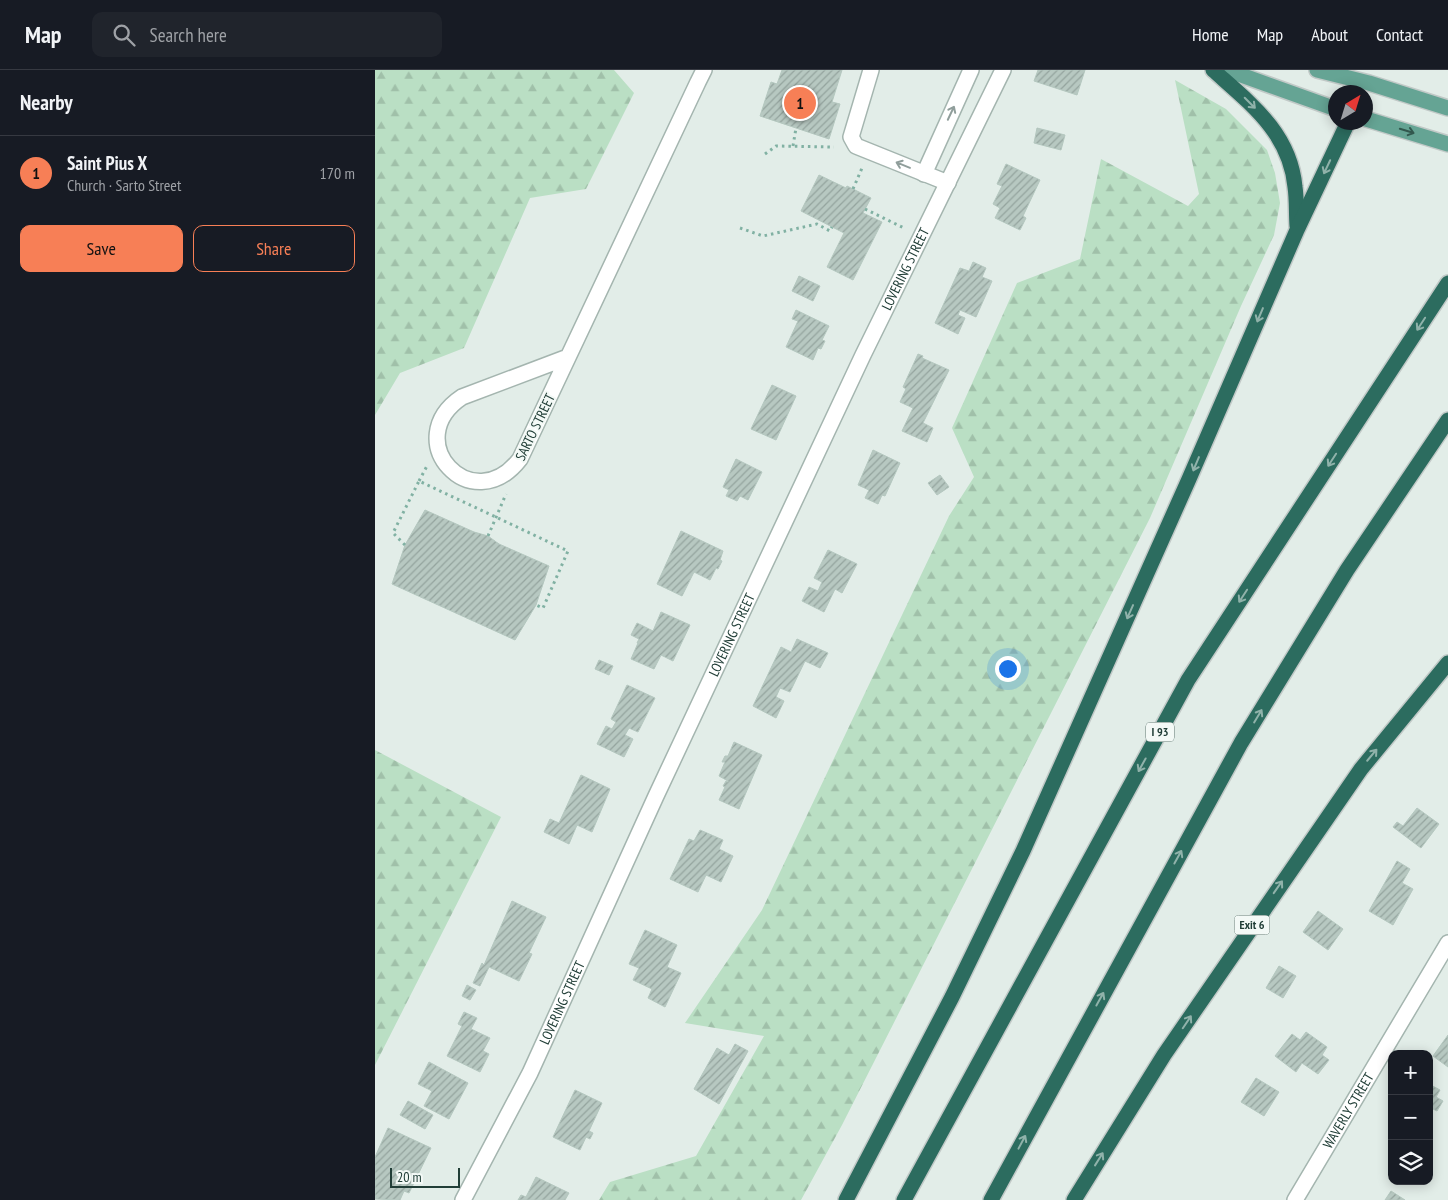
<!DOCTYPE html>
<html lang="en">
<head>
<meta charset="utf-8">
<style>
  body { margin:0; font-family:"PT Sans Narrow",sans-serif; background:#20242c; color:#f1f3f6 }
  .controls { position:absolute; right:15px; bottom:15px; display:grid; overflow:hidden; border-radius:10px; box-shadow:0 2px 12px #0003 }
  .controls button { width:45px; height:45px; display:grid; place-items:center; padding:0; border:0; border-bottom:1px solid #363941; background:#171b24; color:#f1f3f6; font:25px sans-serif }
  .compass { position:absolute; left:953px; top:15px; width:45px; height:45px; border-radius:50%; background:#171b24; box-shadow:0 2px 12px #0003; rotate:38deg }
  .scale { position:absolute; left:15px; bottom:12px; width:70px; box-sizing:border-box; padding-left:5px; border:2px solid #213e37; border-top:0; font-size:14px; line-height:18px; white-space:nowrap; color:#213e37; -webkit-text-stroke:4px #f3f9f6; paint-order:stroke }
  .you { position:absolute; left:632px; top:598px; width:18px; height:18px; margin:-12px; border:4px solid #fff; border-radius:50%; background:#1a73e8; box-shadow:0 0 0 8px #1a73e833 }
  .badge { display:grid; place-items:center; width:32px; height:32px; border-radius:50%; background:#f77f56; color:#111; font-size:16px; font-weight:700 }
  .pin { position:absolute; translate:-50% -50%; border:2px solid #fff; box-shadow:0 1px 5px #0006 }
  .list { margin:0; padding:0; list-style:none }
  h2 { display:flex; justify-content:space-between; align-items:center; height:65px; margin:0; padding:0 20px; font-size:21px }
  h2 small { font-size:16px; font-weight:400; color:#9ea1a6 }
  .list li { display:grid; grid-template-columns:32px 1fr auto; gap:15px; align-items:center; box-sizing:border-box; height:75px; padding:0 20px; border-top:1px solid #363941 }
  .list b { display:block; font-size:19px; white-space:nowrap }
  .list p { margin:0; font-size:16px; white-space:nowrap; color:#9ea1a6 }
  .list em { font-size:16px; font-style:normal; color:#9ea1a6 }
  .actions { display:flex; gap:10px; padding:15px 20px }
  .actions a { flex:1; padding:11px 0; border:1px solid #f77f56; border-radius:10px; text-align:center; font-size:18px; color:#f77f56 }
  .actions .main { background:#f77f56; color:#111 }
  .icon { flex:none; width:28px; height:28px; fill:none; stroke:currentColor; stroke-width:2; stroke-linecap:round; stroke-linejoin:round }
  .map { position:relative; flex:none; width:1073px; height:1130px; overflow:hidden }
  header { display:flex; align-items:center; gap:30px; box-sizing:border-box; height:70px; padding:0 25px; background:#171b24; border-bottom:1px solid #363941 }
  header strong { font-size:24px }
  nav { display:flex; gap:28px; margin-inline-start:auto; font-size:18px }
  .search { width:350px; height:45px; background:#20242c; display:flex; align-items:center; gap:12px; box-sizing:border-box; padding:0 18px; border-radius:10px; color:#9ea1a6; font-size:19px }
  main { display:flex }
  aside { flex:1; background:#171b24 }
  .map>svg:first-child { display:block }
  .forest { fill:url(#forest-firs) }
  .building { fill:url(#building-hatch); stroke:#b4c7bf }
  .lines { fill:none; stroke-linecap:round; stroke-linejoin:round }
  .minor-casing { stroke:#a4b5af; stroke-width:18 }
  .major-casing { stroke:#c1c9c7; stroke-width:18 }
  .highway-casing { stroke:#c1c9c7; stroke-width:18 }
  .path { stroke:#81b1a3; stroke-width:3; stroke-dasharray:2.5 4; stroke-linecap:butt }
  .minor { stroke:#fff; stroke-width:15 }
  .major { stroke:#65a494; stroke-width:15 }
  .highway { stroke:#2c6c5f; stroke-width:15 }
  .oneway { stroke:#90b2aa }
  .oneway2 { stroke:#909e9b }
  .oneway3 { stroke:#32584e }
  .labels { text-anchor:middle; stroke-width:4; stroke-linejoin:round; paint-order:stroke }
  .shield { fill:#f3f9f6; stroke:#607670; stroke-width:1 }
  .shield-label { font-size:12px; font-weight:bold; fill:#213e37 }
  .street-label { font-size:14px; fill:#213e37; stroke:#f3f9f6 }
</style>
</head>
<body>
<header>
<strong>Map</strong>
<div class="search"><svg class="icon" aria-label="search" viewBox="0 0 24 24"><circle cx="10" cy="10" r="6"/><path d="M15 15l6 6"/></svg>Search here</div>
<nav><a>Home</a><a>Map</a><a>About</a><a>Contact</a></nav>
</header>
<main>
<aside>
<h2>Nearby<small></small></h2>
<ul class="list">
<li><span class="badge">1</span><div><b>Saint Pius X</b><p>Church · Sarto Street</p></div><em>170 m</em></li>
</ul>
<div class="actions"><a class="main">Save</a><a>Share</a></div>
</aside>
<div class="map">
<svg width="1073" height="1130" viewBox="0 0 1073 1130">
  <defs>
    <pattern id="forest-firs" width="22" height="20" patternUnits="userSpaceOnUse" patternTransform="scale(1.25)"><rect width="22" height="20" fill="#badfc4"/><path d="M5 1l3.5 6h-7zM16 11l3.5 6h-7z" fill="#a0c0a9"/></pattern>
    <pattern id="building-hatch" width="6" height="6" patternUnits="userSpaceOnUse" patternTransform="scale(1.25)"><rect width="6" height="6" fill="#b7c8c1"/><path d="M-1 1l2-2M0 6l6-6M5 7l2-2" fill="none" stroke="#94a49e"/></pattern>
  </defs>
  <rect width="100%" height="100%" fill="#e2ede8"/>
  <g class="forest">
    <path d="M 0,0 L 239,0 L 259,23 L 211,119 L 155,128 L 89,278 L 25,303 L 0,345 Z"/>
    <path d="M 800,10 L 851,39 L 892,80 L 900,103 L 905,133 L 899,165 L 866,236 L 775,448 L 467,1055 L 426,1130 L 224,1130 L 235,1112 L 321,1086 L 389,966 L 310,953 L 387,840 L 574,446 L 599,407 L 577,358 L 642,213 L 705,189 L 726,89 L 813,136 L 824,124 Z"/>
    <path d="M 0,680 L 126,747 L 0,995 Z"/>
  </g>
  <g class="building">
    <path d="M 407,0 L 467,0 L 457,32 L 465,34 L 454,69 L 385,46 L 396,12 L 402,14 Z"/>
    <path d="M 663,0 L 710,0 L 702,25 L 659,11 Z"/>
    <path d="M 662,58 L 690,65 L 686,80 L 659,73 Z"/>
    <path d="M 631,94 L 665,110 L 648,146 L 651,148 L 645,160 L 620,148 L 625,138 L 618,134 L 627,116 L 622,114 Z"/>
    <path d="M 444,105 L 471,118 L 472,116 L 496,128 L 488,143 L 507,152 L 478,210 L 452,197 L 469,163 L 426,141 Z"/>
    <path d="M 598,192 L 611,198 L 607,207 L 617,211 L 601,247 L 585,240 L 583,245 L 590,248 L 583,264 L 560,253 L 585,198 L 594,201 Z"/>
    <path d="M 424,206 L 445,216 L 438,231 L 417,221 Z"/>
    <path d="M 421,240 L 454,256 L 447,270 L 450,271 L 446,279 L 443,278 L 438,290 L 411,277 L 423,251 L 417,249 Z"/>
    <path d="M 543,284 L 548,286 L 547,288 L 574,300 L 548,353 L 558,358 L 552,372 L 527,361 L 538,338 L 525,332 L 531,319 L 528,317 Z"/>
    <path d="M 397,315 L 421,326 L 401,370 L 376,359 Z"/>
    <path d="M 498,380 L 525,393 L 510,426 L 507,425 L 503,434 L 490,428 L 494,420 L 483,415 Z"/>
    <path d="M 361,389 L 387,402 L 373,430 L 365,426 L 362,431 L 351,426 L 354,420 L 348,417 Z"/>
    <path d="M 565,405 L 574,417 L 562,425 L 553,413 Z"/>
    <path d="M 50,440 L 99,462 L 113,466 L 124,474 L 174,496 L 161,535 L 140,570 L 17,514 L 30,475 Z"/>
    <path d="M 306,461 L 348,481 L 345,490 L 347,491 L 343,499 L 341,498 L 335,510 L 319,502 L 307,526 L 282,514 Z"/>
    <path d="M 453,480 L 482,494 L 467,523 L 460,519 L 449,542 L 427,531 L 434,517 L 443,521 L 447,512 L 439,508 Z"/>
    <path d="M 286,542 L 315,555 L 298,591 L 286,585 L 279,599 L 256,589 L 263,573 L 262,573 L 264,569 L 256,565 L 262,553 L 278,561 Z"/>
    <path d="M 422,569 L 453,583 L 445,598 L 430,591 L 415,622 L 405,618 L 401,627 L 409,631 L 401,648 L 378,636 L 406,577 L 416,582 Z"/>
    <path d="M 224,590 L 238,596 L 234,605 L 220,599 Z"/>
    <path d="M 252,615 L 280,628 L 263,662 L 254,658 L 250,665 L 258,669 L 249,687 L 222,674 L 231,656 L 237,659 L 241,652 L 236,649 Z"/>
    <path d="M 359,672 L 387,685 L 364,739 L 344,730 L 350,717 L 348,716 L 351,711 L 353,712 L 353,711 L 344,706 L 350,692 L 347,692 L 350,686 L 353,686 Z"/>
    <path d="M 206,705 L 235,719 L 217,762 L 202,755 L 194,774 L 169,762 L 175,749 L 184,753 Z"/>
    <path d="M 1042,738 L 1064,754 L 1046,778 L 1018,757 L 1022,752 L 1028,756 Z"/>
    <path d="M 325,760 L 348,770 L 344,779 L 358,786 L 346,812 L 331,805 L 323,822 L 295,809 L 314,769 L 319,771 Z"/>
    <path d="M 1022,791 L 1035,799 L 1027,813 L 1038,819 L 1018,855 L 994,841 Z"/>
    <path d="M 137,831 L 171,847 L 154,883 L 157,884 L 144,911 L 114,897 L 105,916 L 98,913 L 107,893 L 109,895 Z"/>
    <path d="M 943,841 L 968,859 L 953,880 L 928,862 Z"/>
    <path d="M 270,860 L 302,875 L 292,897 L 306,903 L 290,937 L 273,928 L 277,919 L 258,910 L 264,898 L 254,894 Z"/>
    <path d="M 904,896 L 921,906 L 908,928 L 891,918 Z"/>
    <path d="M 92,915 L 101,920 L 95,930 L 87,926 Z"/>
    <path d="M 89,942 L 102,948 L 96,959 L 115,968 L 108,981 L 114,984 L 105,1002 L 72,986 L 87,956 L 83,954 Z"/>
    <path d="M 931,962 L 952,977 L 947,985 L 954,990 L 943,1004 L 927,993 L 921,1002 L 900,986 L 917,964 L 925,970 Z"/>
    <path d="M 1073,965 L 1073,997 L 1058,986 Z"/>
    <path d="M 360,974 L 373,981 L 344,1034 L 319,1019 L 342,978 L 354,985 Z"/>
    <path d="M 54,992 L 93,1013 L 74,1049 L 49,1036 L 57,1021 L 43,1014 Z"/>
    <path d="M 881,1008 L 904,1022 L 889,1046 L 866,1032 Z"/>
    <path d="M 1054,1014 L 1065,1020 L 1061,1027 L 1068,1031 L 1062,1041 L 1054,1037 Z"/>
    <path d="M 200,1020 L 227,1033 L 214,1061 L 218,1063 L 215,1069 L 211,1067 L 205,1080 L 178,1067 Z"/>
    <path d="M 33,1031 L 58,1045 L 50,1059 L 25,1045 Z"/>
    <path d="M 13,1058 L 56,1078 L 34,1123 L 29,1121 L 25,1130 L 0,1129 L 0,1087 Z"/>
    <path d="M 161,1107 L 194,1123 L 190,1130 L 143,1130 L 146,1125 L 151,1127 Z"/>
    <path d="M 1016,1121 L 1030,1130 L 1010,1130 Z"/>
  </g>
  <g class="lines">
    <g class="minor-casing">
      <g id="minor">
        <path d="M 496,0 L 476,67 L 481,76 L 573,113"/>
        <path d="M 549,104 L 596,0"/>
        <path d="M 193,287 L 87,327 C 23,370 97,451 145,389 L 323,12 L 329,0"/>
        <path id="s1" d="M 88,1130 L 155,1003 L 281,726 L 488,285 L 628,0"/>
        <path id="s2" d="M 920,1130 L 1073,873"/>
      </g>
    </g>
    <g class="major-casing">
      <g id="major">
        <path d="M 852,0 L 961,39"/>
        <path d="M 942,0 L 994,13 L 1073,38"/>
        <path d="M 991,49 L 1073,74"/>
      </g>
    </g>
    <g class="highway-casing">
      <g id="highway">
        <path d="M 838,0 C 876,34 915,63 920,117 C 922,130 921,143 922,156"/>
        <path d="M 471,1130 L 577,927 L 648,781 L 814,409 L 922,160 L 973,52"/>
        <path d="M 529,1130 L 813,610 L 1073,213"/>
        <path d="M 616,1130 L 866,673 L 972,500 L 1073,350"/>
        <path d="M 699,1130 L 789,985 L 986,699 L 1073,593"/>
      </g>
    </g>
    <g class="path">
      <path d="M 418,76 L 421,58"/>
      <path d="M 390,84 L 401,76 L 459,77"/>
      <path d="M 478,119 L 487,98"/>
      <path d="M 490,139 L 529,158"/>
      <path d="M 365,158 L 388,166 L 442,154 L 455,161 L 457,157"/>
      <path d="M 44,411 L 52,396"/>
      <path d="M 113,466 L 131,424"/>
      <path d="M 30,475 L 18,463 L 44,411 L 193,481 L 168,538 L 161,535"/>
    </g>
    <use href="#minor" class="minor"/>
    <use href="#major" class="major"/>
    <use href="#highway" class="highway"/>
  </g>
  <defs><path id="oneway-shaft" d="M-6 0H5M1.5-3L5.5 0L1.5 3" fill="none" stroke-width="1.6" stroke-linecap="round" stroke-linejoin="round" transform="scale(1.25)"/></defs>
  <g class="oneway">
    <use href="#oneway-shaft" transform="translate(875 33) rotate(45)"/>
    <use href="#oneway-shaft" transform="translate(952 97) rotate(115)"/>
    <use href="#oneway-shaft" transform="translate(885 245) rotate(113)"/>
    <use href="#oneway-shaft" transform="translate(1046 254) rotate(123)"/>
    <use href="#oneway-shaft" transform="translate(957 390) rotate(123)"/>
    <use href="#oneway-shaft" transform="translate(821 394) rotate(113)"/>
    <use href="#oneway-shaft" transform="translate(868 526) rotate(123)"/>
    <use href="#oneway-shaft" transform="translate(755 542) rotate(114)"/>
    <use href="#oneway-shaft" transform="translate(883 646) rotate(-59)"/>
    <use href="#oneway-shaft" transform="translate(997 685) rotate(-50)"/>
    <use href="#oneway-shaft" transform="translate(767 695) rotate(119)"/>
    <use href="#oneway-shaft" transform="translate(803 787) rotate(-61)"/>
    <use href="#oneway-shaft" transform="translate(903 817) rotate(-55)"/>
    <use href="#oneway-shaft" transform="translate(725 929) rotate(-61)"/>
    <use href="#oneway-shaft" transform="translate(812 952) rotate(-56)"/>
    <use href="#oneway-shaft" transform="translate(647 1072) rotate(-62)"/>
    <use href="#oneway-shaft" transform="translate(724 1089) rotate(-58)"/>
  </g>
  <g class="oneway2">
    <use href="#oneway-shaft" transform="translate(576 43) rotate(-65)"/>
    <use href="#oneway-shaft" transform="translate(528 95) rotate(-158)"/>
  </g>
  <use class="oneway3" href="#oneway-shaft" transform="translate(1032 61) rotate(17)"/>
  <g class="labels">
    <g class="shield">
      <rect x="771" y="652.5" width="28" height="19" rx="4"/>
      <rect x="859.5" y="845.5" width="35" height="19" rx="4"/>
    </g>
    <g class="shield-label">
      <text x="785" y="666">I 93</text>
      <text x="877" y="859">Exit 6</text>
    </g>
    <g class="street-label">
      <text dy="5" stroke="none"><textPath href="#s1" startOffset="1031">LOVERING STREET</textPath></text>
      <text transform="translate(160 357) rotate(-64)" y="5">SARTO STREET</text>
      <text dy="5" stroke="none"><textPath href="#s1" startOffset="626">LOVERING STREET</textPath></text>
      <text dy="5" stroke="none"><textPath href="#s1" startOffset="221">LOVERING STREET</textPath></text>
      <text dy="5" stroke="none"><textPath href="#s2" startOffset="104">WAVERLY STREET</textPath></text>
    </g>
  </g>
</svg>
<div class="controls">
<button>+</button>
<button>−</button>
<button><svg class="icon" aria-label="layers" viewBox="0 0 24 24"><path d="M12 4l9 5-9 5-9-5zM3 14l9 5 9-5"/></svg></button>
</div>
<svg class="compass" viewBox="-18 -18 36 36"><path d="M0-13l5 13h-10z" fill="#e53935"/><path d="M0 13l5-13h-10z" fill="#9ea1a6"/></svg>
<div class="scale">20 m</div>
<div class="you"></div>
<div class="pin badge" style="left:425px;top:33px">1</div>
</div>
</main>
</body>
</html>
